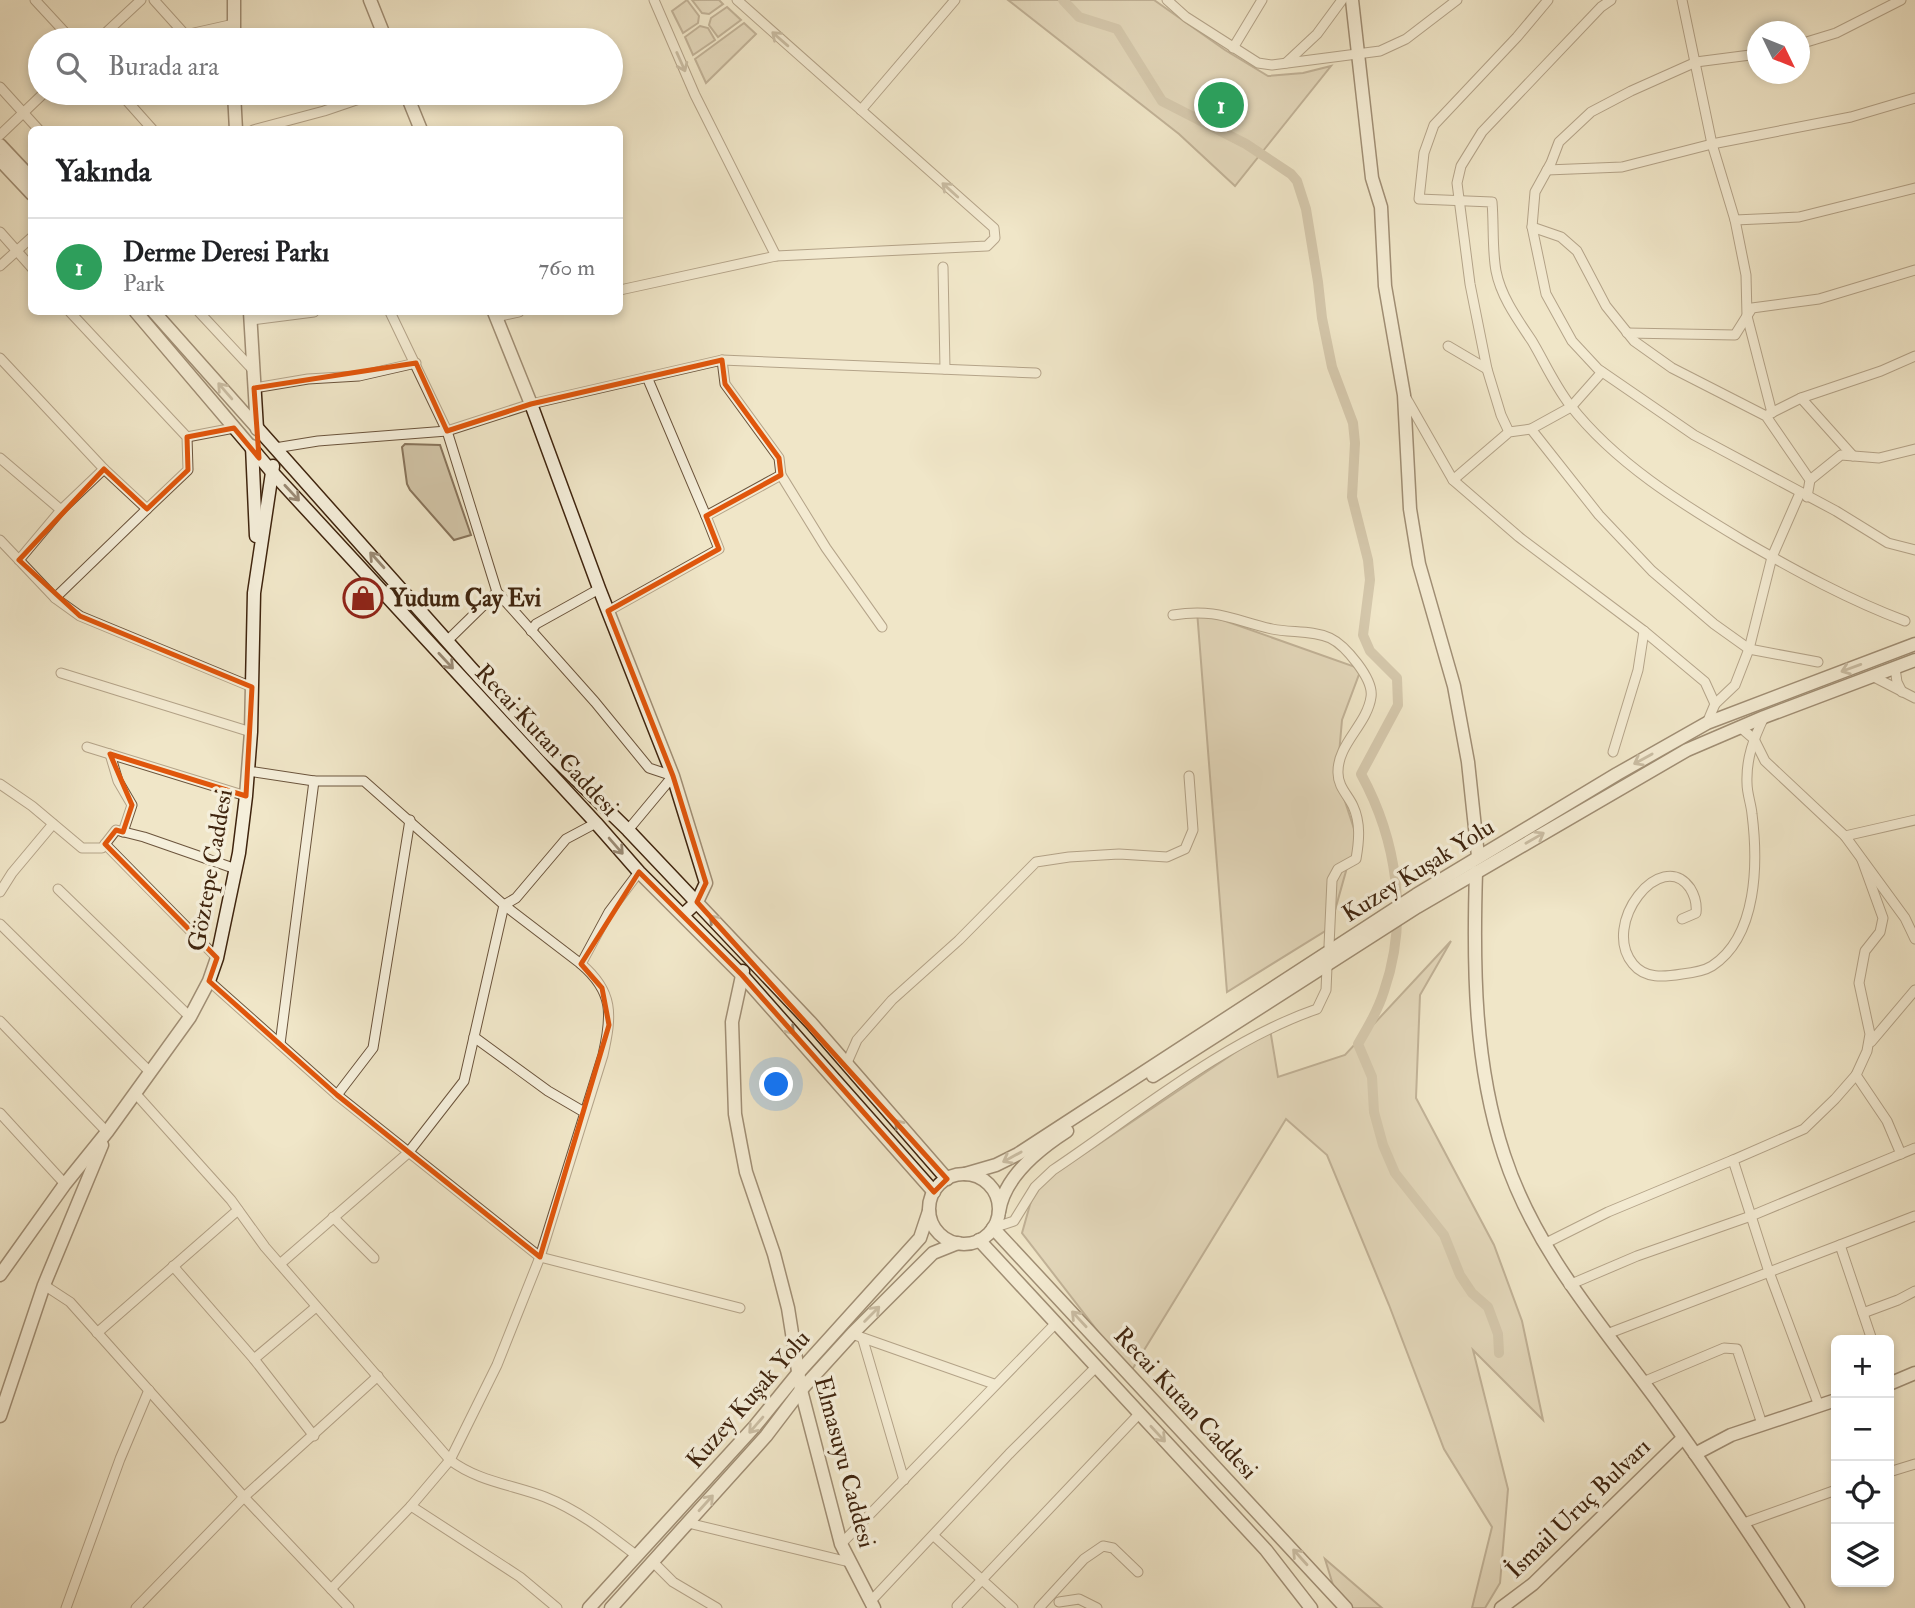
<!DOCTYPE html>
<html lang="tr">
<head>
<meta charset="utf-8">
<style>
  body { margin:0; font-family:"IM FELL Double Pica",serif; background:#f2f2f2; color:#202124 }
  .controls { position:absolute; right:21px; bottom:21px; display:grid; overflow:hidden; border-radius:10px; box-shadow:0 4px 10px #0003 }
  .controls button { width:63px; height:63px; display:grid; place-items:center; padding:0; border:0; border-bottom:2px solid #e0e0e0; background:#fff; color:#202124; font:35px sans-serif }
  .compass { position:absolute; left:1747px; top:21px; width:63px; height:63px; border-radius:50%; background:#fff; box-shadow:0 4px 10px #0003; rotate:133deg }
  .you { position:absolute; left:777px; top:1085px; width:24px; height:24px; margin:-18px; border:5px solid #fff; border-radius:50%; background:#1a73e8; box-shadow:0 0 0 10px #1a73e833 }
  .badge { display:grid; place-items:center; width:46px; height:46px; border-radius:50%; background:#0f766e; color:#fff; font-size:23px; font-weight:700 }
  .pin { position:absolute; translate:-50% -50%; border:4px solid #fff; box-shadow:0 2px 7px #0006 }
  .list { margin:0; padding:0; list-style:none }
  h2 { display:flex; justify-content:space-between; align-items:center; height:91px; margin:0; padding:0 28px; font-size:30px }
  h2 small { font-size:23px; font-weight:400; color:#757577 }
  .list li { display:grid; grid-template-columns:46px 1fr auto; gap:21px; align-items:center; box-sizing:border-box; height:98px; padding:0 28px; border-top:2px solid #e0e0e0 }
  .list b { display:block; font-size:26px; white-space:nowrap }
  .list p { margin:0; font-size:23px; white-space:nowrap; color:#757577 }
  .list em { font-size:23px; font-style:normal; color:#757577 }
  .icon { flex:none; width:38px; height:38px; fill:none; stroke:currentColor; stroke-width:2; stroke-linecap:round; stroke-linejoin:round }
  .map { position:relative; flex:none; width:1915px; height:1608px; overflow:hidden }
  .search { position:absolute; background:#fff; box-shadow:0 4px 10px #0003; left:28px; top:28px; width:595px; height:77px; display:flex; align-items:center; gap:18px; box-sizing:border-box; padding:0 24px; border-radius:38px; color:#757577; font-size:26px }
  .panel { position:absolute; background:#fff; box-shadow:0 4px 10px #0003; left:28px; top:126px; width:595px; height:189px; border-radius:10px }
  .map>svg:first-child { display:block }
  .green { fill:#d2c5a8; stroke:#88745b; stroke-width:2 }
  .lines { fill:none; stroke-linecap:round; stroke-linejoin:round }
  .canal { stroke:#b4a489; stroke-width:10 }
  .street-casing { stroke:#6b543c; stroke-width:11 }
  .secondary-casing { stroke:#3f240e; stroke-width:15 }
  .street { stroke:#f5efdb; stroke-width:9 }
  .secondary { stroke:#f5efdb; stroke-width:12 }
  .oneway { stroke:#9a8a74 }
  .marked { fill:none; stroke:#e0560c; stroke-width:5; stroke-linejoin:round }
  .labels { text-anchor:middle; stroke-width:7; stroke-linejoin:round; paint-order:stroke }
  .poi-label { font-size:24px; font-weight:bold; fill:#3f240e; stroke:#f5efdb; text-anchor:start }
  .street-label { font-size:24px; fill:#3f240e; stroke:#f5efdb }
</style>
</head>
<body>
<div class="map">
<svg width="1915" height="1608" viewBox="0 0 1915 1608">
  <rect width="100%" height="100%" fill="#f0e6c8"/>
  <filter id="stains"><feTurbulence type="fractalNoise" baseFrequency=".00286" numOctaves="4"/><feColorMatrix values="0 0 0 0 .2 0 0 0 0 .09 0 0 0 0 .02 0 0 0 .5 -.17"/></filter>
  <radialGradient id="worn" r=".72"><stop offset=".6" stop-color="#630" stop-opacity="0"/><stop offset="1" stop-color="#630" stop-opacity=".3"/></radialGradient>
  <g class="green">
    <path d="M 687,0 L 699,16 L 698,23 L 683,33 L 672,11 Z"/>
    <path d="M 692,0 L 719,0 L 723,4 L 709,14 L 702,13 Z"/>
    <path d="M 1008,0 L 1154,0 L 1225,50 L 1268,76 L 1303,73 L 1331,66 L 1235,186 L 1179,134 Z"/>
    <path d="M 727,7 L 741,20 L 718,37 L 709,25 L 711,18 Z"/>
    <path d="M 744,23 L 756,34 L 706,83 L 695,59 Z"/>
    <path d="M 700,26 L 708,28 L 715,40 L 693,55 L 685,37 Z"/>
    <path d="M 405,444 L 440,445 L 471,535 L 454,540 L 410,490 L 407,484 L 402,447 Z"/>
    <path d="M 1197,611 L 1361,669 L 1342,720 L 1337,777 L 1359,844 L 1348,864 L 1330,928 L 1227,992 Z"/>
    <path d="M 1451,941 L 1420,995 L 1416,1098 L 1494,1245 L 1522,1321 L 1543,1420 L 1473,1350 L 1508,1489 L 1500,1583 L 1485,1608 L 1472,1608 L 1492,1527 L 1444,1449 L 1389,1305 L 1327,1155 L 1286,1119 L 1130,1373 L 1022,1233 L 1035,1187 L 1270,1029 L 1278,1077 L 1345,1055 Z"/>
    <path d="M 1325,1559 L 1382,1608 L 1348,1608 L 1337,1598 Z"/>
  </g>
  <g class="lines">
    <path class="canal" d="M 1063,0 L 1079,17 L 1117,29 L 1162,101 L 1246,144 L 1291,174 L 1297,181 L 1306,209 L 1318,282 L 1322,318 L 1332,367 L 1353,423 L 1355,443 L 1352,497 L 1368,560 L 1370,580 L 1363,635 L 1370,651 L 1397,678 L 1398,705 L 1361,774 C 1397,840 1409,919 1384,991 C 1378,1010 1368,1027 1358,1044 L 1372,1077 L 1374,1112 L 1383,1145 L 1395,1173 L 1444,1235 L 1460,1275 L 1472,1293 L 1488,1307 L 1498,1334 L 1499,1353"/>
    <g class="street-casing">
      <g id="street">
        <path d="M 35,0 L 72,40"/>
        <path d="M 154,0 L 190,40"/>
        <path d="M 654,0 L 695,95 L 776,256"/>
        <path d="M 1167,0 L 1186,17 L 1258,63 L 1272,65 L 1380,51 L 1406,39 L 1457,0"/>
        <path d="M 1548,0 L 1517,37 L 1434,125 L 1424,153 L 1419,199 L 1492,202 C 1494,225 1492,249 1496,271 C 1501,297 1518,320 1532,341 C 1545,363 1554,384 1570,405 C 1615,463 1682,504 1744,541 C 1796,571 1849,600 1905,621"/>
        <path d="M 1682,0 L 1712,144 L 1735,220 L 1746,275 L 1747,316 L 1772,413"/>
        <path d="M 185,35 L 234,24"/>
        <path d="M 98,40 L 141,0"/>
        <path d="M 1800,44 L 1836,33 L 1901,0"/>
        <path d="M 1233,48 L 1262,0"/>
        <path d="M 1758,54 L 1696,62 L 1631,91 L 1591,112 L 1559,142 L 1551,163 L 1535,192 L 1532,227 L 1546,294 L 1572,341 L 1598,369 L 1694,435 L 1836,511 L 1888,543 L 1915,550"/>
        <path d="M 1286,63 L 1317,34 L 1342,0"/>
        <path d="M 0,87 L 39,130"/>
        <path d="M 120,93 L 153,130"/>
        <path d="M 861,110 L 955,0"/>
        <path d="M 253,130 L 324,111 L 377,93"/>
        <path d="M 0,135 L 44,93"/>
        <path d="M 1547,170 L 1622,167 L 1712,144 L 1851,117 L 1915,98"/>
        <path d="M 1735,220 L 1799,217 L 1915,188"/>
        <path d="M 1532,227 L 1561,237 L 1577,251 L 1606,306 L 1634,341 L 1672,368 L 1766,416 L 1810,480 L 1807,497"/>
        <path d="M 0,232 L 32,268"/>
        <path d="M 0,266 L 32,237"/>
        <path d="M 943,267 L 945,369"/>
        <path d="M 620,290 L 776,256 L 987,246 L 995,238 L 994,228 L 737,0"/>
        <path d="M 199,312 L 253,370"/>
        <path d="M 390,312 L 447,431 L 497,592 L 595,702 L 649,768 L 673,776 L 628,830"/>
        <path d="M 496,317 L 519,312"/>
        <path d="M 251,320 L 314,312"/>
        <path d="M 1627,333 L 1735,335 L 1752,308 L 1819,299 L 1915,270"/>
        <path d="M 1448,346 L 1487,369"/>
        <path d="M 0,358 L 104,469 L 147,509 L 188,470 L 187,437 L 70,312"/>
        <path d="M 722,360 L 725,384 L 779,458 L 781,475 L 826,548 L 882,627"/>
        <path d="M 647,377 L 706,516"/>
        <path d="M 254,388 L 308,379 L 359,376 L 416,363"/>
        <path d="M 1405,396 L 1453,480 L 1519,537 L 1644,631 L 1705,682 L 1715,704 L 1707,723"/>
        <path d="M 1801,398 L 1881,371 L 1915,356"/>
        <path d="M 1769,414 L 1801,398 L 1853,456"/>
        <path d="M 1531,429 L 1599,515 L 1652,571 L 1714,624 L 1749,649 L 1818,662"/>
        <path d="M 1509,432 L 1501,415 L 1487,369 L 1470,284 L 1457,183 L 1461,166 L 1482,132 L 1601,7 L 1611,0"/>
        <path d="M 187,437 L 234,428"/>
        <path d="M 275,448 L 318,441 L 447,431 L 531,404 L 722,360 L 1036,373"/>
        <path d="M 0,458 L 61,510 L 19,560"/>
        <path d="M 1453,480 L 1509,432 L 1531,429 L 1571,407 L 1602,372"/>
        <path d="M 1810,480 L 1841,455 L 1879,458 L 1915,449"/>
        <path d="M 61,510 L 104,469"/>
        <path d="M 0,540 L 55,598 L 80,616 L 252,687"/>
        <path d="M 55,598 L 147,509"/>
        <path d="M 608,611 L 719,549 L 706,516 L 781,475"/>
        <path d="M 1173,615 C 1216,608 1233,620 1272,629 C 1291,633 1312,630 1330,638 C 1345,645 1374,679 1371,697 C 1367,725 1337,744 1338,773 C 1338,787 1348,795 1353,806 C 1361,823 1359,842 1356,859 L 1338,869 L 1332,880 L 1329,946"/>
        <path d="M 531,631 L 536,624 L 599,589"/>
        <path d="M 447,641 L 497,592"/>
        <path d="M 1895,668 L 1897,682 L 1902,692"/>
        <path d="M 61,673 L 251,732"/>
        <path d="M 1872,676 L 1915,698"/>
        <path d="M 1715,704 L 1735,685 L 1749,649 L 1772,557 L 1800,493"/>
        <path d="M 1740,727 L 1754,739 L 1765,761 L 1845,836 L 1905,918 L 1915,939"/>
        <path d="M 87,747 L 246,796"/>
        <path d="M 1613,752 L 1638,670 L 1644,631"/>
        <path d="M 110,754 L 118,781 L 132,805 L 123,832"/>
        <path d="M 248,771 L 314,781 L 364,781 L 504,905 L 464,1081 L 408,1153 L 280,1264"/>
        <path d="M 0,784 L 32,806 L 82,848 L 102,848 L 116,830 L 144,837 L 236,869"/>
        <path d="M 596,823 L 566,839 L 516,898 L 504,905 L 581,964 L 609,912 L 639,872"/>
        <path d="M 1845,836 L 1915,820"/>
        <path d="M 105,844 L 217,958"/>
        <path d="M 1862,860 L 1883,918 L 1880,932 L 1865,951 L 1859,983 L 1870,1034 L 1867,1051 L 1856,1075 L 1887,1121 L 1901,1154"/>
        <path d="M 58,889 L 190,1017"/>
        <path d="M 0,892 L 12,873 L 53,824"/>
        <path d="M 1682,919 L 1696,913 C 1697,904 1695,896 1690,888 C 1661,847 1600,924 1633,964 C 1645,979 1664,977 1682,974 C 1691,973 1704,971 1712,966 C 1758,936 1758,862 1752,814 C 1751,803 1747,794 1747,783 C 1746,758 1754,738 1764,717"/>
        <path d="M 0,924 L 150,1072"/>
        <path d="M 209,981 L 337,1095 L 540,1257 L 740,1308"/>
        <path d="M 0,1021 L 107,1132"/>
        <path d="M 474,1037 L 548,1091 L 584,1112"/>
        <path d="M 1871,1042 L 1915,990"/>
        <path d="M 280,1044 L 314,781"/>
        <path d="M 846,1065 L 857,1040 L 892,1000 L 959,940 L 1036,862 L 1069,857 L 1119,854 L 1167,857 L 1185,849 L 1193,830 L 1189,776"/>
        <path d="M 135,1093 L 231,1200 L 265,1247 L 450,1460 C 477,1481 513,1485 545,1497 C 580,1511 607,1533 637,1556"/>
        <path d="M 337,1095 L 373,1048 L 410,820"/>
        <path d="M 0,1113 L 65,1184"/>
        <path d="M 1733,1160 L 1804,1129 L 1835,1099 L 1856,1075"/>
        <path d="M 333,1217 L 374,1258"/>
        <path d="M 993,1228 L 1014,1221 L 1035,1187 L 1053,1170 C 1135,1115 1224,1041 1317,1009 L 1326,990 L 1327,967"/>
        <path d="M 1544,1244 L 1608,1212 L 1733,1160 L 1769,1272 L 1819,1406"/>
        <path d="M 1840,1245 L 1915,1216"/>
        <path d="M 173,1266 L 254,1359 L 314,1436"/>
        <path d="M 44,1285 L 70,1302 L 244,1497 L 349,1608"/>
        <path d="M 1569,1285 L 1637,1256 L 1751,1216 L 1915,1148"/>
        <path d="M 1863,1313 L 1898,1300 L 1915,1291"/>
        <path d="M 97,1333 L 238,1210"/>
        <path d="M 852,1334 L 994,1384"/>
        <path d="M 1607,1334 L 1840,1245 L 1872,1340"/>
        <path d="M 863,1340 L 904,1480"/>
        <path d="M 254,1359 L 316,1307"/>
        <path d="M 1643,1382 L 1724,1348 L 1737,1349 L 1762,1424"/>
        <path d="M 1889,1472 L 1915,1464"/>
        <path d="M 688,1523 L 849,1562"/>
        <path d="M 1744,1523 L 1836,1490"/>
        <path d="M 934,1536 L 1013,1608"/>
        <path d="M 841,1544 L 1056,1323"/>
        <path d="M 653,1562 L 673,1582 L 717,1608"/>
        <path d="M 331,1589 L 411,1506"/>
        <path d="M 870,1602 L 1009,1454 L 1096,1367"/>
        <path d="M 1059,1602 L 1079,1599 L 1097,1608"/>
        <path d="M 957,1606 L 1139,1414"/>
        <path d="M 66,1608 L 120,1459 L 149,1390"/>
        <path d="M 136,1608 L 244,1497 L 378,1376"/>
        <path d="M 557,1608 L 520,1577 L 411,1506 L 450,1460 L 497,1365 L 540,1257 L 603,1055 C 612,1015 614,992 581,964"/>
        <path d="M 1039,1608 L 1084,1559 L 1103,1546 L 1113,1548 L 1138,1572"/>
      </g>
    </g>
    <g class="secondary-casing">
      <g id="secondary">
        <path d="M 234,0 L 234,40"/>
        <path d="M 370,0 L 386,40"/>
        <path d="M 1352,0 L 1372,178 L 1381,207 L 1385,286 L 1404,395 L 1410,509 L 1419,564 L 1454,686 L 1468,762 L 1478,856"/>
        <path d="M 234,93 L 236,130"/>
        <path d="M 406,93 L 421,130"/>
        <path d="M 0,145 L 32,179"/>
        <path d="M 0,160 L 32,194"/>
        <path d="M 136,312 L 272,472 L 596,823 L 639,872 L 742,975 L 934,1192"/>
        <path d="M 154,312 L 471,668 L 548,752 L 628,830 L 811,1023 L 947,1179"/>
        <path d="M 250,312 L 257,429"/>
        <path d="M 494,312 L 531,404 L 600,591 L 673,776 L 706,883 L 697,902 L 684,914"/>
        <path d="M 252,446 L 256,536"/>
        <path d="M 1476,872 C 1473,967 1474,1064 1504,1155 C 1535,1250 1600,1323 1658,1402 C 1707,1469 1753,1538 1798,1608"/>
        <path d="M 743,971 L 732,1022 L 735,1114 L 741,1146 L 746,1172 L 774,1254 L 788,1308 L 801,1390 L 841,1544 L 874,1608"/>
        <path d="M 1153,1076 L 1417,907 L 1687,750 L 1764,717 L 1915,660"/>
        <path d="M 965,1174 L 996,1165 L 1018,1154 L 1416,895 L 1617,774 L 1707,723 L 1915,644"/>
        <circle cx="964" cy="1209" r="35"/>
        <path d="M 999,1212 C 1004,1177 1039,1149 1067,1131"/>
        <path d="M 993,1228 L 1346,1608"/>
        <path d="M 979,1240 L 1266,1550 L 1311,1608"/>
        <path d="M 0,1275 L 65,1184 L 107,1132 L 190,1017 L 209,981 L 217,958 L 239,853 L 246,796 L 251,732 L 254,593 L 273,466"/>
        <path d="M 1889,1384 L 1915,1373"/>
        <path d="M 0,1416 L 44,1285 L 102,1145"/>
        <path d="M 1695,1454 L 1731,1435 L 1836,1400"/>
        <path d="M 589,1608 L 755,1426 L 799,1372 L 920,1238 L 929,1211"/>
        <path d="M 611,1608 L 766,1436 L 801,1390 L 852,1334 L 933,1253 L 958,1243"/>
        <path d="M 1501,1608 L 1533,1584 L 1683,1438"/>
      </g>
    </g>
    <use href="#street" class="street"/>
    <use href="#secondary" class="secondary"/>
  </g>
  <defs><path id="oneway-shaft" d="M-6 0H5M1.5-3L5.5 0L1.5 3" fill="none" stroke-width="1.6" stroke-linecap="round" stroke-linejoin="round" transform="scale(1.75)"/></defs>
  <g class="oneway">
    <use href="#oneway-shaft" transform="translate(780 39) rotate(-139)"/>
    <use href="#oneway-shaft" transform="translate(681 62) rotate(66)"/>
    <use href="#oneway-shaft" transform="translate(950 190) rotate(-138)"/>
    <use href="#oneway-shaft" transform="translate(225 391) rotate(-131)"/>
    <use href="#oneway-shaft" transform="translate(292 493) rotate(47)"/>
    <use href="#oneway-shaft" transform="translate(377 560) rotate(-132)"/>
    <use href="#oneway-shaft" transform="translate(446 661) rotate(47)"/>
    <use href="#oneway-shaft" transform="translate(1851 668) rotate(160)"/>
    <use href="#oneway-shaft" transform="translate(1643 759) rotate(151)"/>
    <use href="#oneway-shaft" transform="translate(1535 838) rotate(-30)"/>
    <use href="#oneway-shaft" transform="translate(616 846) rotate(49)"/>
    <use href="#oneway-shaft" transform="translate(717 923) rotate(-134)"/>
    <use href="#oneway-shaft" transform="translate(787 1026) rotate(49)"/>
    <use href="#oneway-shaft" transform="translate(902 1128) rotate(-131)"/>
    <use href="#oneway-shaft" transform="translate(1012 1157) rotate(151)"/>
    <use href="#oneway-shaft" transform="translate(872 1314) rotate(-45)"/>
    <use href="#oneway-shaft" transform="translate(1079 1319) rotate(-133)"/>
    <use href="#oneway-shaft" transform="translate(756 1425) rotate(131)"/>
    <use href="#oneway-shaft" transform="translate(1158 1434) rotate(47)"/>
    <use href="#oneway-shaft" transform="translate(706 1503) rotate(-48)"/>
    <use href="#oneway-shaft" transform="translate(1300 1557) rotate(-132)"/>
  </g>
  <path d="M0 0H1915V1608H0ZM 722,360 L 725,384 L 779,458 L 781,475 L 706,516 L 719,549 L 608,611 L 673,776 L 706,883 L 697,902 L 947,1179 L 934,1192 L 742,975 L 639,872 L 581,964 L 602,988 L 609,1025 L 540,1257 L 337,1095 L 209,981 L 217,958 L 105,844 L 116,830 L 123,832 L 132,805 L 110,754 L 246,796 L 252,687 L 80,616 L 19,560 L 104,469 L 147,509 L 188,470 L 187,437 L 234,428 L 259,458 L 254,388 L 416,363 L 447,431 L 531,404 Z" fill="#f0e6c8" fill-opacity=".55" fill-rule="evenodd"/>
  <path class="marked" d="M 722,360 L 725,384 L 779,458 L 781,475 L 706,516 L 719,549 L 608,611 L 673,776 L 706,883 L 697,902 L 947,1179 L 934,1192 L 742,975 L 639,872 L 581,964 L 602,988 L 609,1025 L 540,1257 L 337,1095 L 209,981 L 217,958 L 105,844 L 116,830 L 123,832 L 132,805 L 110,754 L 246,796 L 252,687 L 80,616 L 19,560 L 104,469 L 147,509 L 188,470 L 187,437 L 234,428 L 259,458 L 254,388 L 416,363 L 447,431 L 531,404 Z"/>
  <defs>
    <g id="shop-ring" transform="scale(2.0125)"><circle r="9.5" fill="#f5efdb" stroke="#8f2418" stroke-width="1.5"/><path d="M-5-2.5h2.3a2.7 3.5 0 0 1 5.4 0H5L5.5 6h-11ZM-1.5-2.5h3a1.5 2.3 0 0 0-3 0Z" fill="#8f2418"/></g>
  </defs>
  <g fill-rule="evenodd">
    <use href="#shop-ring" x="363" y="598"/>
  </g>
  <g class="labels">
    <g class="poi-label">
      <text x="390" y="606">Yudum Çay Evi</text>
    </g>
    <g class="street-label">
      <text transform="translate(547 740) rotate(47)" y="8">Recai Kutan Caddesi</text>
      <text transform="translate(210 870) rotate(-80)" y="8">Göztepe Caddesi</text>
      <text transform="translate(1418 870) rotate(-32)" y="8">Kuzey Kuşak Yolu</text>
      <text transform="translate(748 1399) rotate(-49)" y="8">Kuzey Kuşak Yolu</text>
      <text transform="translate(1186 1403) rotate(47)" y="8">Recai Kutan Caddesi</text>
      <text transform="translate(845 1462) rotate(75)" y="8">Elmasuyu Caddesi</text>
      <text transform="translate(1578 1508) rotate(-44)" y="8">İsmail Uruç Bulvarı</text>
    </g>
  </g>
  <rect width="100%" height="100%" filter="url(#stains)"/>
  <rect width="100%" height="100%" fill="url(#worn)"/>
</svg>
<div class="controls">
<button>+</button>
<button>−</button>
<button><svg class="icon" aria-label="locate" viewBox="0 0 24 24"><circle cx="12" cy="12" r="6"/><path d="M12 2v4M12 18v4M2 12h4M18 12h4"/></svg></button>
<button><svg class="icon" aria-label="layers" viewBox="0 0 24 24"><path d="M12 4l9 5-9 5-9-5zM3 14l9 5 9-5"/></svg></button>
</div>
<svg class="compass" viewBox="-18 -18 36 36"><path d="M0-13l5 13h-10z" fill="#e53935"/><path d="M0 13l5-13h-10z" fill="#757577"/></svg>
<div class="you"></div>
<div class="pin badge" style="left:1221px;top:105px;background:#2e9e5b">1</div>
<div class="search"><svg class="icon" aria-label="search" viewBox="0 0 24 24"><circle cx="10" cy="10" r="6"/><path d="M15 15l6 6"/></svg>Burada ara</div>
<section class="panel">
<h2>Yakında<small></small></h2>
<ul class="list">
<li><span class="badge" style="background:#2e9e5b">1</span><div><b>Derme Deresi Parkı</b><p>Park</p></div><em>760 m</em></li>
</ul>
</section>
</div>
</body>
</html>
